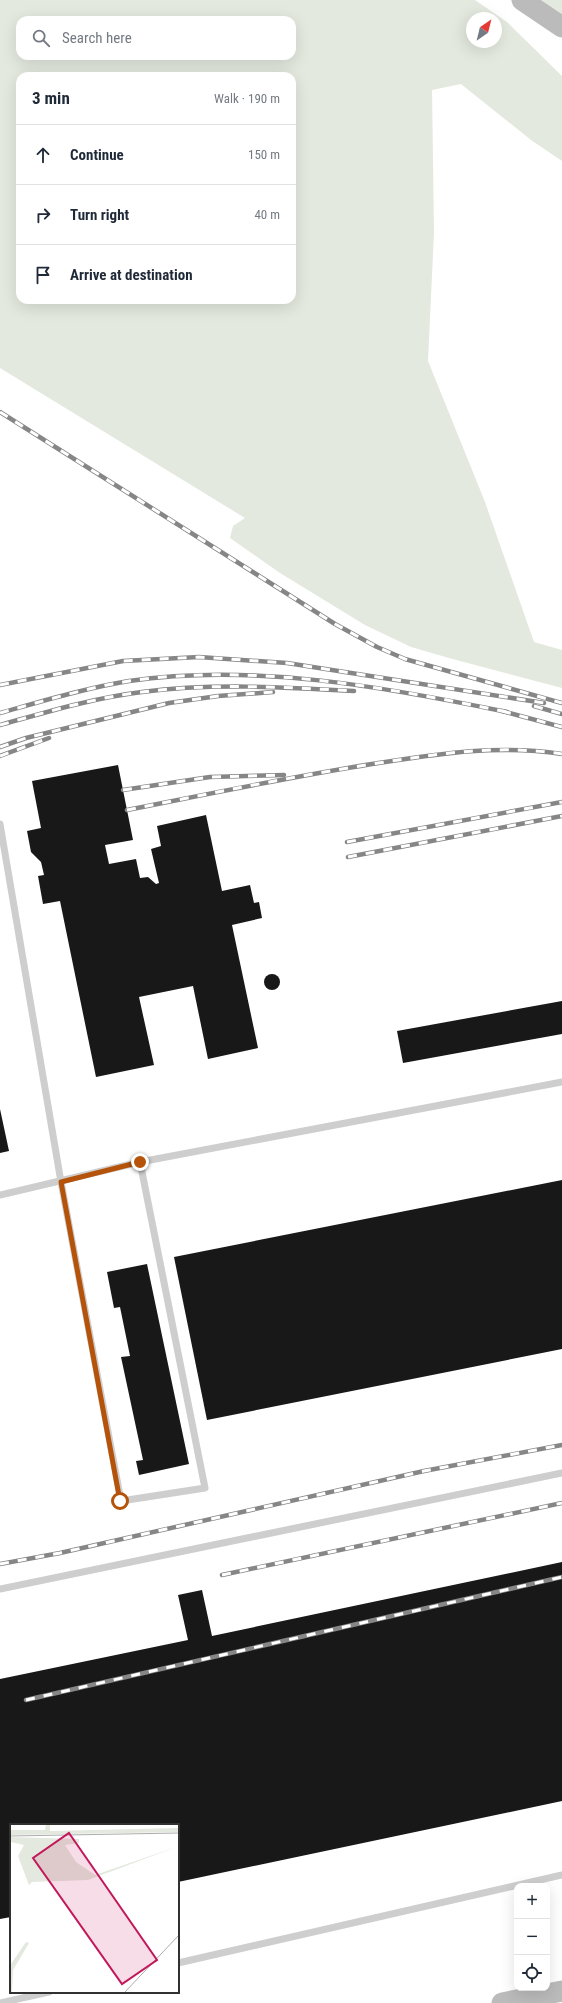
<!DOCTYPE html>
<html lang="en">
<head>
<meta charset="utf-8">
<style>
  body { margin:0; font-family:"Roboto Condensed",sans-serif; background:#f6f6f7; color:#1f2937 }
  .controls { position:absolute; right:12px; bottom:12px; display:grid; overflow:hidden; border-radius:8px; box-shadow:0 4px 16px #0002 }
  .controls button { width:36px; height:36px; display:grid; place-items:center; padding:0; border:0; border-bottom:1px solid #e0e1e3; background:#fff; color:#1f2937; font:20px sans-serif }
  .compass { position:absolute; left:466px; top:12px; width:36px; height:36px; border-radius:50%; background:#fff; box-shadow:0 4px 16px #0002; rotate:35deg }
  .stop { position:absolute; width:12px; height:12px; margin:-9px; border:3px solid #b45309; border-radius:50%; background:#fff }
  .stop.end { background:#b45309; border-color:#fff; box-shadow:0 1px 4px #0008 }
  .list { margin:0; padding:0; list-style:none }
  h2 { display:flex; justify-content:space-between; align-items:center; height:52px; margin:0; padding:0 16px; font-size:17px }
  h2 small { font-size:13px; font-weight:400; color:#747a83 }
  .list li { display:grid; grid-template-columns:26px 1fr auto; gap:12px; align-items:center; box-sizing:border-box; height:60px; padding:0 16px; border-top:1px solid #e0e1e3 }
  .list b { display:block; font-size:15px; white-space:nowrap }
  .list em { font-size:13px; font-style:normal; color:#747a83 }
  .icon { flex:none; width:22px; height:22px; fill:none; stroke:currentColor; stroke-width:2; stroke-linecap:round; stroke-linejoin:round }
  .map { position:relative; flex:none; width:562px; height:2003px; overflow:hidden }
  .search { position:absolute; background:#fff; box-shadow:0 4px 16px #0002; left:16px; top:16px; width:280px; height:44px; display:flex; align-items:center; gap:10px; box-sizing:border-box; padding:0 14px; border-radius:12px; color:#747a83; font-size:15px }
  .panel { position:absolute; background:#fff; box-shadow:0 4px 16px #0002; left:16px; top:72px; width:280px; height:232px; border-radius:12px }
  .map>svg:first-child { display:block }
  .green { fill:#e3e9de; fill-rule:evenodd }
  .building { fill:#181818 }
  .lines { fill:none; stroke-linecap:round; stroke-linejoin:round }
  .lane { stroke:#cecece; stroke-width:7 }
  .secondary { stroke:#bbb; stroke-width:21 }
  .rail-casing { stroke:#868686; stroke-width:4.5 }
  .rail { stroke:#fff; stroke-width:3; stroke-dasharray:9; stroke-linecap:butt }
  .route { stroke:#b45309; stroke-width:5 }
  .inset-road { fill:none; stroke:#adadad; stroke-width:1 }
  .view { fill:#c2185b; fill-opacity:0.15; stroke:#c2185b; stroke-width:2 }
  .inset-edge { fill:none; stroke:#313131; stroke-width:2 }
</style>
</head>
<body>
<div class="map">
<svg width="562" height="2003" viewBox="0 0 562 2003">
  <rect width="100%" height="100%" fill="#fff"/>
  <g class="green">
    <path d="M 0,0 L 475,0 L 507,22 L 562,76 L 562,161 L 531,140 L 461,84 L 432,90 L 434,232 L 428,361 L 485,502 L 534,642 L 562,650 L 562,688 L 449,658 L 411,647 L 365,625 L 280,573 L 230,538 L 233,526 L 245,518 L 0,368 ZM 472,18 L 496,18 L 496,42 L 472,42 ZM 20,20 L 292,20 L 292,56 L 20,56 ZM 20,76 L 292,76 L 292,300 L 20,300 Z"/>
    <path d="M 538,0 L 562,0 L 562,16 Z"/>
  </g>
  <g class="building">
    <path d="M 118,765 L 133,840 L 105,845 L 109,864 L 136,859 L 140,878 L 148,877 L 156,884 L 159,883 L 151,849 L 161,846 L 157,826 L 206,815 L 222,891 L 250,885 L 254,903 L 259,902 L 262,918 L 232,925 L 258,1048 L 208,1059 L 193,986 L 139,997 L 154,1065 L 96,1077 L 60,901 L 43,904 L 38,876 L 44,875 L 41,862 L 31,852 L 27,831 L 41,828 L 32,781 Z"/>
    <circle cx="272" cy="982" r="8"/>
    <path d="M 562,1001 L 562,1034 L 403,1063 L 397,1031 Z"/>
    <path d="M 0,1109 L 9,1151 L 0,1153 Z"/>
    <path d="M 562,1180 L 562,1349 L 207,1420 L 174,1257 Z"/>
    <path d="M 147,1264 L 189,1464 L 139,1475 L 136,1461 L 143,1460 L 121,1357 L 130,1356 L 120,1307 L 114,1308 L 107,1272 Z"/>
    <path d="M 562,1562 L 562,1801 L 178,1882 L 178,1825 L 11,1825 L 11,1917 L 0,1919 L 0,1679 L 188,1640 L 178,1595 L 202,1590 L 212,1636 Z"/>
  </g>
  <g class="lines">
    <g class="lane">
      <path d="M 0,824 L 61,1182 L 121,1501 L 205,1488 L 140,1162"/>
      <path d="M 0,1195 L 140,1162 L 562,1082"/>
      <path d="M 0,1589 L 562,1473"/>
      <path d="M 178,1963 L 562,1875"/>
      <path d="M 0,2003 L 49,1992"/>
    </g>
    <g class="secondary">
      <path d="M 522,0 L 562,27"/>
      <path d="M 502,2003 L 562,1991"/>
    </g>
    <g class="rail-casing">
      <g id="rail">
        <path d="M 0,412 L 335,624 L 377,647 L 405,659 L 562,703"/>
        <path d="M 0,685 L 123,661 L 199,657 L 287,663 L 544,703"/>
        <path d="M 534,706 L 562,714"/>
        <path d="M 502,711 L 562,727"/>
        <path d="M 0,713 C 43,701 86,688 129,681 C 254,663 385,687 507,712"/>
        <path d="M 0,725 C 47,712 93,698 142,692 C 212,683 283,687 354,691"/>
        <path d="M 0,747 L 26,738 L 169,703 L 218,696 L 273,692"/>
        <path d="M 0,756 L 49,738"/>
        <path d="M 123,790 L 210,777 L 284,775"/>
        <path d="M 127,810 C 208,794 290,777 372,764 C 437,754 496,744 562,754"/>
        <path d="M 347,842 L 562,802"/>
        <path d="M 348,857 L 562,816"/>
        <path d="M 0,1564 L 60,1553 L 424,1471 L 562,1445"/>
        <path d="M 222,1575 L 562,1503"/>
        <path d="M 26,1700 L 562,1577"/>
      </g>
    </g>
    <use href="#rail" class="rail"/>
  </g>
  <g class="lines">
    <path class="route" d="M 120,1501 L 61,1182 L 140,1162"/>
  </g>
  <g transform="translate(10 1824)">
    <rect width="169" height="169" fill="#fff"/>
    <path d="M 36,0 L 40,0 L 40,7 L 169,4 L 169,8 L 0,11 L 0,6 L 35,6 ZM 0,13 L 69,15 L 69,19 L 55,21 L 66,38 L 85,51 L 169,22 L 78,56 L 22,58 L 19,61 L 8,32 L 14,21 L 1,18 ZM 16,118 L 19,119 L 3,146 L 2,169 L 0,169 L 1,140 Z" fill="#e3e9de"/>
    <path class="inset-road" d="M 0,12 L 169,9M 114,169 L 169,111"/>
    <path class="view" d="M 59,9 L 147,136 L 112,160 L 23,34 Z"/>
    <rect width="169" height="169" class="inset-edge"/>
  </g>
</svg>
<div class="controls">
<button>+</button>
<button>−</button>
<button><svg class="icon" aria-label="locate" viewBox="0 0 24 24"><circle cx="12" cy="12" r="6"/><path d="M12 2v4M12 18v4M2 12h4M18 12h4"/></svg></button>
</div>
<svg class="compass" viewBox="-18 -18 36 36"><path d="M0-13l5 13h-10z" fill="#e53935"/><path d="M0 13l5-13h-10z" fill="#747a83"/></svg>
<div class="stop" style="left:120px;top:1501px"></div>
<div class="stop end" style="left:140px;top:1162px"></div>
<div class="search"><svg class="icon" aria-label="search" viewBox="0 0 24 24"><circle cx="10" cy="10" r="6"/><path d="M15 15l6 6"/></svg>Search here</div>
<section class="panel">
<h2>3 min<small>Walk · 190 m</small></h2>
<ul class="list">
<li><svg class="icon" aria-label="ahead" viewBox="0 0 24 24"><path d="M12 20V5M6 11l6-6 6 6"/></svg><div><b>Continue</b></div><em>150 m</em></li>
<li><svg class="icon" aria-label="right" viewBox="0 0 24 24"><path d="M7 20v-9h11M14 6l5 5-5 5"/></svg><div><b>Turn right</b></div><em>40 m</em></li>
<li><svg class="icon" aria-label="arrive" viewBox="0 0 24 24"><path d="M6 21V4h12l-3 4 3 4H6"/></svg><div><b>Arrive at destination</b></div></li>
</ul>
</section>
</div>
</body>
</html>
